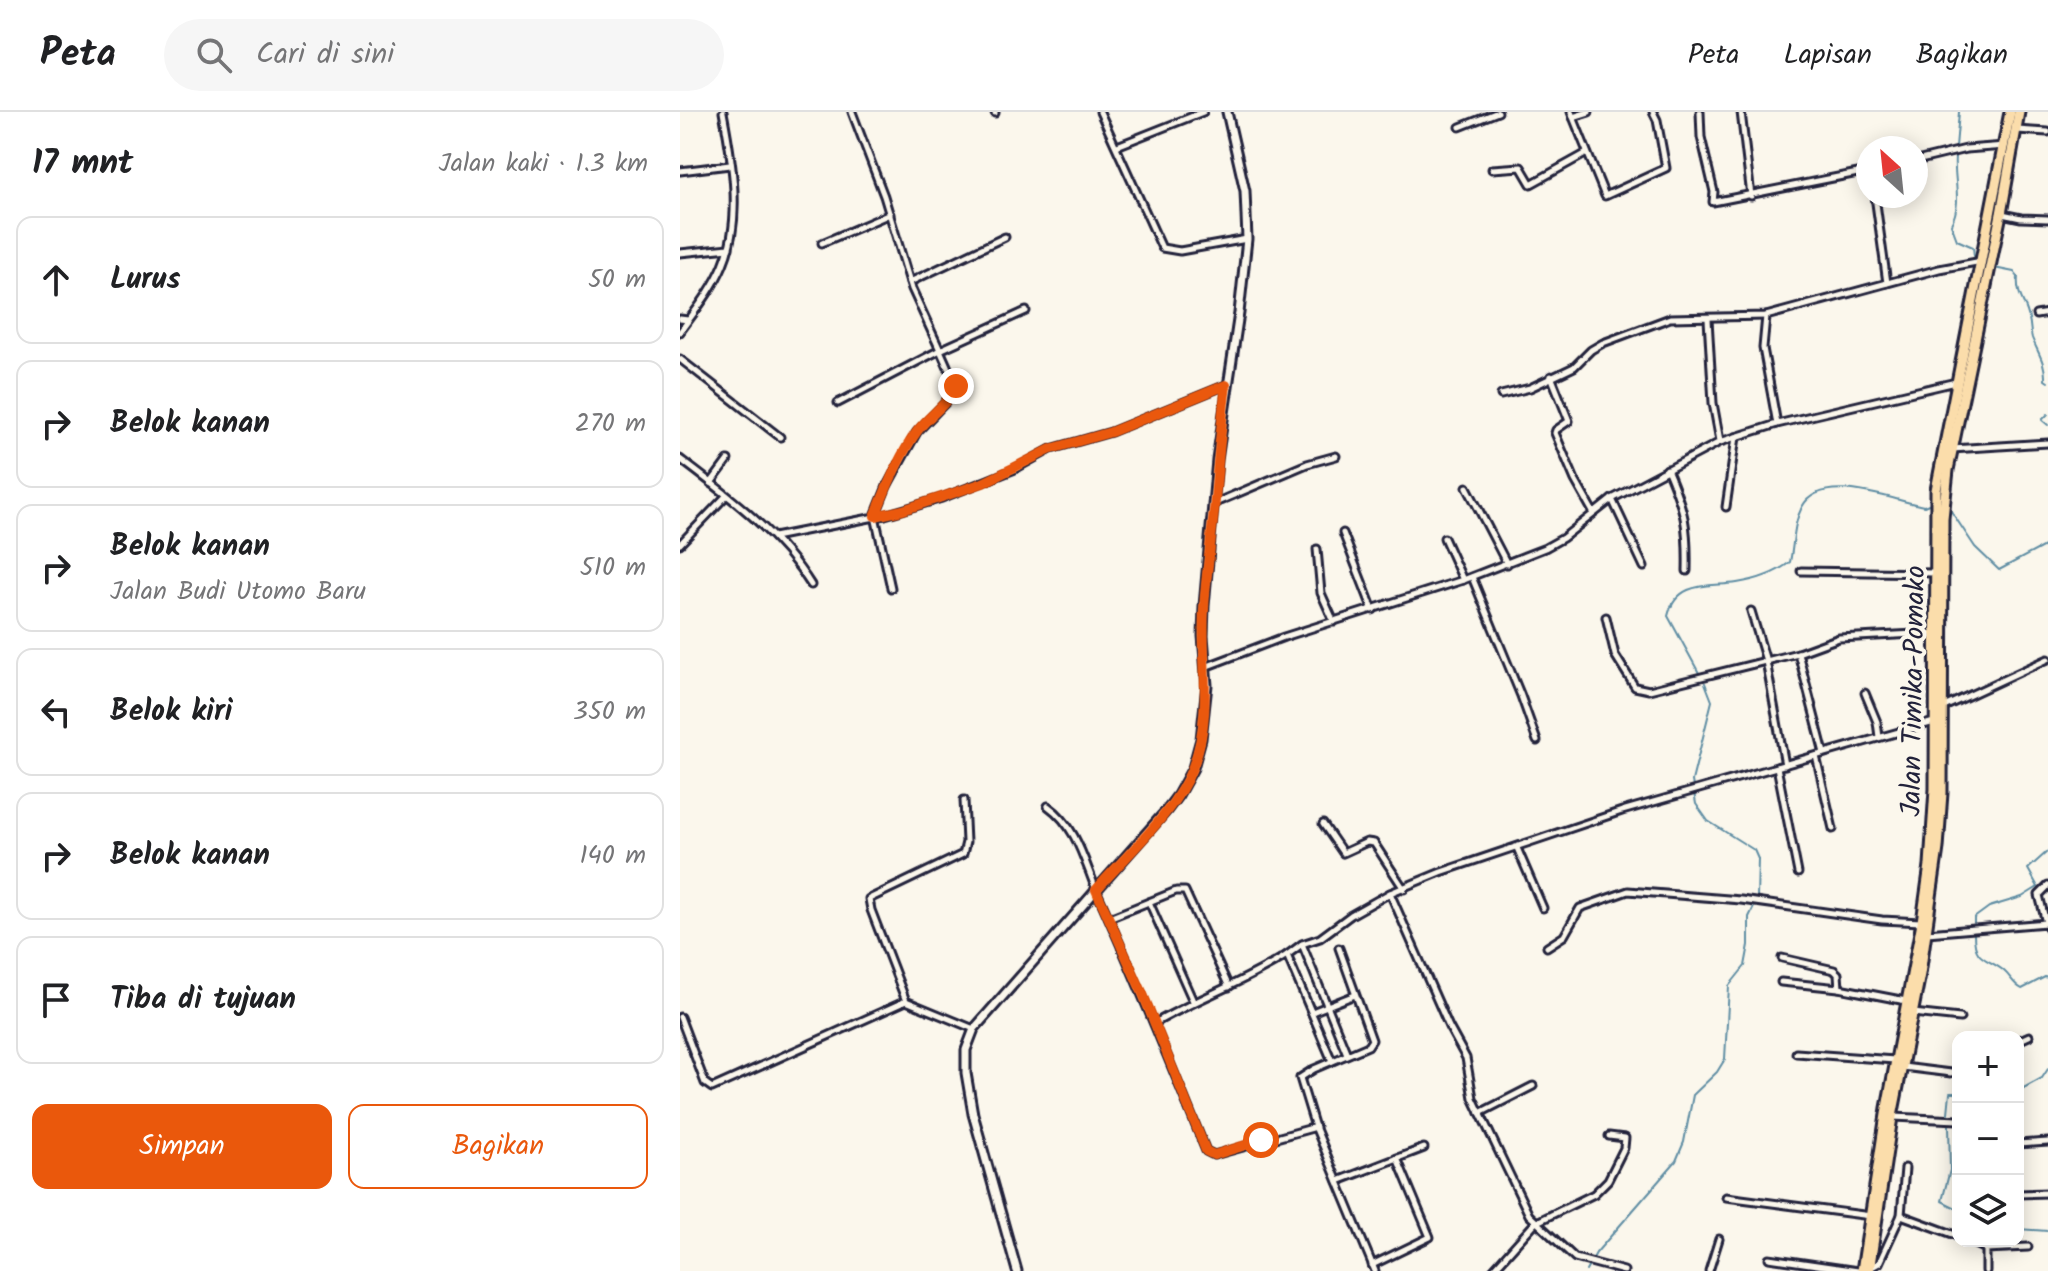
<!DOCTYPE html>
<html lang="id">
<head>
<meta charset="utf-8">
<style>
  body { margin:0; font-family:Kalam,sans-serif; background:#f6f6f6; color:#202124 }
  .controls { position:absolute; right:24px; bottom:24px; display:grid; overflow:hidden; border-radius:16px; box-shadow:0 4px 20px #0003 }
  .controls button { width:72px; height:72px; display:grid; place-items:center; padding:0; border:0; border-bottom:2px solid #e0e0e0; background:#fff; color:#202124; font:40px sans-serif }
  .compass { position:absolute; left:1176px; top:24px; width:72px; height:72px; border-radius:50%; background:#fff; box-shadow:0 4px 20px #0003; rotate:333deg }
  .stop { position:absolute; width:24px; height:24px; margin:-18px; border:6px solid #ea580c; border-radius:50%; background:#fff }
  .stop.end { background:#ea580c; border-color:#fff; box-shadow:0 2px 8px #0008 }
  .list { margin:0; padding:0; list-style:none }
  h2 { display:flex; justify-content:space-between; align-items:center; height:104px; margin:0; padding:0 32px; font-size:34px }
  h2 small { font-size:26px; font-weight:400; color:#757577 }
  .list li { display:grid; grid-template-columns:52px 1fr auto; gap:24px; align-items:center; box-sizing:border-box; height:128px; margin:0 16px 16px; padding:0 16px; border:2px solid #e0e0e0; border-radius:16px }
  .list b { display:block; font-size:30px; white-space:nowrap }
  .list p { margin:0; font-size:26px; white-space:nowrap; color:#757577 }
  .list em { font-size:26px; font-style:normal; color:#757577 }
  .actions { display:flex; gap:16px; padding:24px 32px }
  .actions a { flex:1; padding:18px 0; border:2px solid #ea580c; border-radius:16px; text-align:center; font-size:28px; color:#ea580c }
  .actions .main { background:#ea580c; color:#fff }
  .icon { flex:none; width:44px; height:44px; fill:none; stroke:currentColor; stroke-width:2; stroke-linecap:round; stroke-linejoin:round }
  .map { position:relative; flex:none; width:1368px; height:1159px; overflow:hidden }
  header { display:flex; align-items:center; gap:48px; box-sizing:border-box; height:112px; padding:0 40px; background:#fff; border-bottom:2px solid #e0e0e0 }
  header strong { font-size:38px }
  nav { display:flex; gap:44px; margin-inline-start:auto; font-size:28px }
  .search { width:560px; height:72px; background:#f6f6f6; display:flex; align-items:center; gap:20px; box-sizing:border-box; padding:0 28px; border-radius:44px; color:#757577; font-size:30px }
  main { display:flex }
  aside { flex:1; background:#fff }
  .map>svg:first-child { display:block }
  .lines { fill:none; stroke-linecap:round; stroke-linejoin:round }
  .stream { stroke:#608ea4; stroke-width:2 }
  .minor-casing { stroke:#22223b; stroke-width:11 }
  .tertiary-casing { stroke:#22223b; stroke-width:13 }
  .trunk-casing { stroke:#22223b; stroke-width:15 }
  .minor { stroke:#fbf7ec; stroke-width:5 }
  .tertiary { stroke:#fbf7ec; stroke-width:7 }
  .trunk { stroke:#fbddab; stroke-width:9 }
  .route { stroke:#ea580c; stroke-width:10 }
  .labels { text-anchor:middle; stroke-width:8; stroke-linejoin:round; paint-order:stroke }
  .street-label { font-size:28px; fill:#22223b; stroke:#fbf7ec }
</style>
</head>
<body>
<header>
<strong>Peta</strong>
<div class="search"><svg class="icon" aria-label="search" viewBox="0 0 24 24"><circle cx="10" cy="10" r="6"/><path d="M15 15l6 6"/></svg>Cari di sini</div>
<nav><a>Peta</a><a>Lapisan</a><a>Bagikan</a></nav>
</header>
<main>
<aside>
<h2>17 mnt<small>Jalan kaki · 1.3 km</small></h2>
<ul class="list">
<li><svg class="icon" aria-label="ahead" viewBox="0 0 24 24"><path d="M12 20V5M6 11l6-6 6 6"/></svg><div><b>Lurus</b></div><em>50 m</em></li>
<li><svg class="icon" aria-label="right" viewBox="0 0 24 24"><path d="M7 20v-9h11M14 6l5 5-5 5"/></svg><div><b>Belok kanan</b></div><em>270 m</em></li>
<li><svg class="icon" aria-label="right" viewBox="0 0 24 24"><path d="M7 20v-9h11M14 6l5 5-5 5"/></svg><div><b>Belok kanan</b><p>Jalan Budi Utomo Baru</p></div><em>510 m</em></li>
<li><svg class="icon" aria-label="left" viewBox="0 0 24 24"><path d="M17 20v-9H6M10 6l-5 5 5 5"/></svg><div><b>Belok kiri</b></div><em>350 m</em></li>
<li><svg class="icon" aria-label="right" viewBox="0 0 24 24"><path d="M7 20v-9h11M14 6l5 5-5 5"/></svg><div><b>Belok kanan</b></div><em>140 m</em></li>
<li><svg class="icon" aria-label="arrive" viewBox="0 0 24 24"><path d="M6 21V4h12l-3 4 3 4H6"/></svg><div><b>Tiba di tujuan</b></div></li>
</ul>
<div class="actions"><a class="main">Simpan</a><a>Bagikan</a></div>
</aside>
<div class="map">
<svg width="1368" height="1159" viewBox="0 0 1368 1159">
  <rect width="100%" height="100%" fill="#fbf7ec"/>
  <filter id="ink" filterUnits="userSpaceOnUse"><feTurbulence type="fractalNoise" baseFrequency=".0125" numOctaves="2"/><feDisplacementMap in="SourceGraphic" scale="16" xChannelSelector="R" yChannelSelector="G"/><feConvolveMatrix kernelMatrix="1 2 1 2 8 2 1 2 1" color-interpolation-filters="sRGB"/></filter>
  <g filter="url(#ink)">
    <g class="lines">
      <g class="stream">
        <path d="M 1276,35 L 1279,0"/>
        <path d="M 1275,44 C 1273,68 1283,90 1271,112 L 1277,128 L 1293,135 L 1294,144 L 1299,147"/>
        <path d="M 1314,156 L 1334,160 L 1338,165 C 1336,184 1346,190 1349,207 C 1351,214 1350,220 1352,226 C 1358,241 1366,251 1365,268 L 1368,270"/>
        <path d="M 1368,302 L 1362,308 L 1368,313"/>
        <path d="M 1269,389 L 1269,396 L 1295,435 L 1319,458 L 1368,432"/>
        <path d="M 1019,561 L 988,504 C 997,468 1029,475 1057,471 C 1076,468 1095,462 1110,450 C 1114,432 1113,412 1122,395 C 1141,359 1212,388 1244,394 L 1251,391"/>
        <path d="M 1025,571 L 1032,589 L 1012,669 L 1016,692 L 1028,709 L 1074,738 L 1078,747 L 1077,787"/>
        <path d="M 1294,811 L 1294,806 L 1309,795 L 1342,785 L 1358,775 L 1348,757 L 1368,739"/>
        <path d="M 1294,822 C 1294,850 1307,845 1324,859 C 1331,865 1333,872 1342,877 L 1365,865 L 1368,866"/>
        <path d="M 1338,979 L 1362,966 L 1368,957"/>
        <path d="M 1268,1001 L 1270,981 L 1278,981"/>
        <path d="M 1269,1013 L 1270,1058 L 1262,1089 L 1278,1097"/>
        <path d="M 1338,1117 L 1368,1119"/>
        <path d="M 906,1159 L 916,1141 L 996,1049 L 1004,1030 L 1013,983 L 1037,960 L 1045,947 L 1049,874 L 1065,854 L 1069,833 L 1069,805 L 1075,793"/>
      </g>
      <g class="minor-casing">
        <g id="minor">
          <path d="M 172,0 L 204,84 L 232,177 L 260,238 L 346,199"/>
          <path d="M 315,0 L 315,1"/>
          <path d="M 420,0 L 482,136 L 500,139 L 567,127"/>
          <path d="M 891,0 L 925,84 L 986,56 L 977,8 L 973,0"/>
          <path d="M 1020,0 L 1021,25 L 1034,80 L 1033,90 L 1188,59"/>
          <path d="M 1061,0 L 1071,84"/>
          <path d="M 893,5 L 909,0"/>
          <path d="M 780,15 L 818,0"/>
          <path d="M 1337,18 L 1368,20"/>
          <path d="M 437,34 L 523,0"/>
          <path d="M 1236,49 L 1286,37 L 1325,34"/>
          <path d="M 812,57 L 841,55 L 851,72 L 907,41"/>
          <path d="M 0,59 L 50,53"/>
          <path d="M 1195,84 L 1207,171"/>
          <path d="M 1322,102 L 1341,106 L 1368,107"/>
          <path d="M 142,131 L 210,102"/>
          <path d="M 0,141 L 49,136"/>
          <path d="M 230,170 L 325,125"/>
          <path d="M 1356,203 L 1368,201"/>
          <path d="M 1086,204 L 1083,236 L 1097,312"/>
          <path d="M 0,207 L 8,208"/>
          <path d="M 1028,207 L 1033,291 L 1040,329"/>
          <path d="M 0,220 C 15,199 33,177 43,153 C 63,106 52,48 43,0"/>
          <path d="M 0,247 L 100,325"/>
          <path d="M 871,264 L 889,309 L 876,318 L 875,321 L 895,368 L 913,400"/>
          <path d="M 821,283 L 850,276 L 894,255 L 911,238 L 923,231 L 990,206 L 1086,204 L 1259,157 L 1302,149"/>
          <path d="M 158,291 L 260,238 L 276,274 L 265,291 L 237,320 L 207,374 L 195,404 L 211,476"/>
          <path d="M 1272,337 L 1368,331"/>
          <path d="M 0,347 C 49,384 99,421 131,473"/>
          <path d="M 987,357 C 1005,399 1008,413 1007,459"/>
          <path d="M 31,371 L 48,348"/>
          <path d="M 787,375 L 827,452"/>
          <path d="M 932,387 L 964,455"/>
          <path d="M 535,391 L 627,352 L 656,344"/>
          <path d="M 1046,395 L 1056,325"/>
          <path d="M 663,421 L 693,498"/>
          <path d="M 94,425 L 205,403 L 262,386 L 333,358 L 371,337 L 431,320 L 546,273"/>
          <path d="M 764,426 L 783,468"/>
          <path d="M 0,432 L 46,384"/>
          <path d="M 637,437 L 641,481 L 654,510"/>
          <path d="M 1121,459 L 1255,461"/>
          <path d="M 792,465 L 841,584 L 857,629"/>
          <path d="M 1071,499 L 1086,549 L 1105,653"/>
          <path d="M 926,505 L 935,543 L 955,575 L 969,578 L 1118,541 L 1159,526 L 1254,521"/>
          <path d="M 1118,541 L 1144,641"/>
          <path d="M 525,555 L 604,525 L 783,468 L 865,436 L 883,426 L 932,387 L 1040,330 L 1097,312 L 1276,270"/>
          <path d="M 1185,581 L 1197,610 L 1199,625"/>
          <path d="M 1264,595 L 1368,547"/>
          <path d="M 1136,644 L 1153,717"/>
          <path d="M 1097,655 L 1118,761"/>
          <path d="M 368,694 C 400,717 405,755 421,789 C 458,872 492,955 526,1039 L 534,1043 L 636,1015"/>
          <path d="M 643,712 L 663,741 L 687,730 L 694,731 L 724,777"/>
          <path d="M 837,736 L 863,796"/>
          <path d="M 710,781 L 769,915 L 786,946 L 793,986 L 849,1103 L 895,1146 L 944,1159"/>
          <path d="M 469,790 L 513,889"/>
          <path d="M 429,806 L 496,779 L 505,779 L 549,875"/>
          <path d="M 1366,811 L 1359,783 L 1368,774"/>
          <path d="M 1247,821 L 1366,811 L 1368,815"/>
          <path d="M 622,832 L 667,942"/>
          <path d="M 867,835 L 884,824 L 900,796 L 948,779 L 1061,788 L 1202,808 L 1241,810"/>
          <path d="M 659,836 L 692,928 L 688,934 L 634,957 L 620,966 L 634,1012 L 695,1159"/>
          <path d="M 1102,846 L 1154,858 L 1158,862 L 1159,876"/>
          <path d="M 1101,870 L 1159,876 L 1226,889"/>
          <path d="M 226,889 L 191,798 L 189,787 L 283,742 L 286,730 L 284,688"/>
          <path d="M 632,900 L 675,883"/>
          <path d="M 1233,901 L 1280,906"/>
          <path d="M 0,905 L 25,971 L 32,976 L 226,889 L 294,917"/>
          <path d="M 475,911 C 518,886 565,870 607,843"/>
          <path d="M 1338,929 L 1349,924"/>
          <path d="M 1116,941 L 1215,948"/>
          <path d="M 652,949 L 607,843 L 622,832 L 640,826 L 671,803 L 710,781 L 761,760 L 942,699 L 1254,610"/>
          <path d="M 1223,955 L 1271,961"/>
          <path d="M 800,1001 L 853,974"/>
          <path d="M 1213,1005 L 1278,1008"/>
          <path d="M 1338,1032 L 1368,1030"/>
          <path d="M 658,1069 L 744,1036"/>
          <path d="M 1338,1082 L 1368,1081"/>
          <path d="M 1046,1085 L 1191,1104"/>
          <path d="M 1221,1103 L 1278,1124"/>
          <path d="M 1289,1129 L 1306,1137"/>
          <path d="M 1089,1146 L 1178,1159"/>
          <path d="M 692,1153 L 750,1125 L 717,1046"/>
          <path d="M 1190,1156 L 1199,1151 L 1221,1103 L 1225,1056"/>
          <path d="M 812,1159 L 855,1111 L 914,1082 L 928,1068 L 944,1036 L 945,1026 L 929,1024"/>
          <path d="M 1029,1159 L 1039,1127"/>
          <path d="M 1306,1159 L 1306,1137 L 1348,1135"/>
        </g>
      </g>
      <g class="tertiary-casing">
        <path id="tertiary" d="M 337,1159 L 293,1002 L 286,961 L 286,938 L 294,917 L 486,699 L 498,683 L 513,656 L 521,627 L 527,573 L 523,524 L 524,494 L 537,348 L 559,201 L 567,127 L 565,79 L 547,0"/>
      </g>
      <g class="trunk-casing">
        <g id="trunk">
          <path d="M 1182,1159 L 1207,996 L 1242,810 L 1250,753 L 1255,677 L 1256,378 L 1330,0"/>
          <path d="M 1189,1159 L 1212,1005 L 1240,862 L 1258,736 L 1262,681 L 1263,406 L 1268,358 L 1321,102 L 1339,0"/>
        </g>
      </g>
      <use href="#minor" class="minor"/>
      <use href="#tertiary" class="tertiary"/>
      <use href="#trunk" class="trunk"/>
    </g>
  </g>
  <g class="lines" filter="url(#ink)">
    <path class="route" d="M 276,274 C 267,293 250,302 238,318 C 219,343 207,375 195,404 L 223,398 L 303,371 L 371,337 L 431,320 L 546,273 C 541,312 538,350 535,388 C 532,425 526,461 524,497 C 521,550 533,603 513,654 C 496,700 448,741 416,778 L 463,882 L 526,1039 L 534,1043 L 581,1028"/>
  </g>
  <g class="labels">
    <g class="street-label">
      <text transform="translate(1232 579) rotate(-89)" y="10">Jalan Timika-Pomako</text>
    </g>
  </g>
</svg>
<div class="controls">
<button>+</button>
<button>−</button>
<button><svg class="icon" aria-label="layers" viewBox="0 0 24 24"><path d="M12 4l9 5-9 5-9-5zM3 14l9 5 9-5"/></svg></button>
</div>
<svg class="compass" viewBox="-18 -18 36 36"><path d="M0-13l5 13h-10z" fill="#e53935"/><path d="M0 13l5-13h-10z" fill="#757577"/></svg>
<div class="stop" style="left:581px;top:1028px"></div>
<div class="stop end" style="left:276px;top:274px"></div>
</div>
</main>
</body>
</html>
